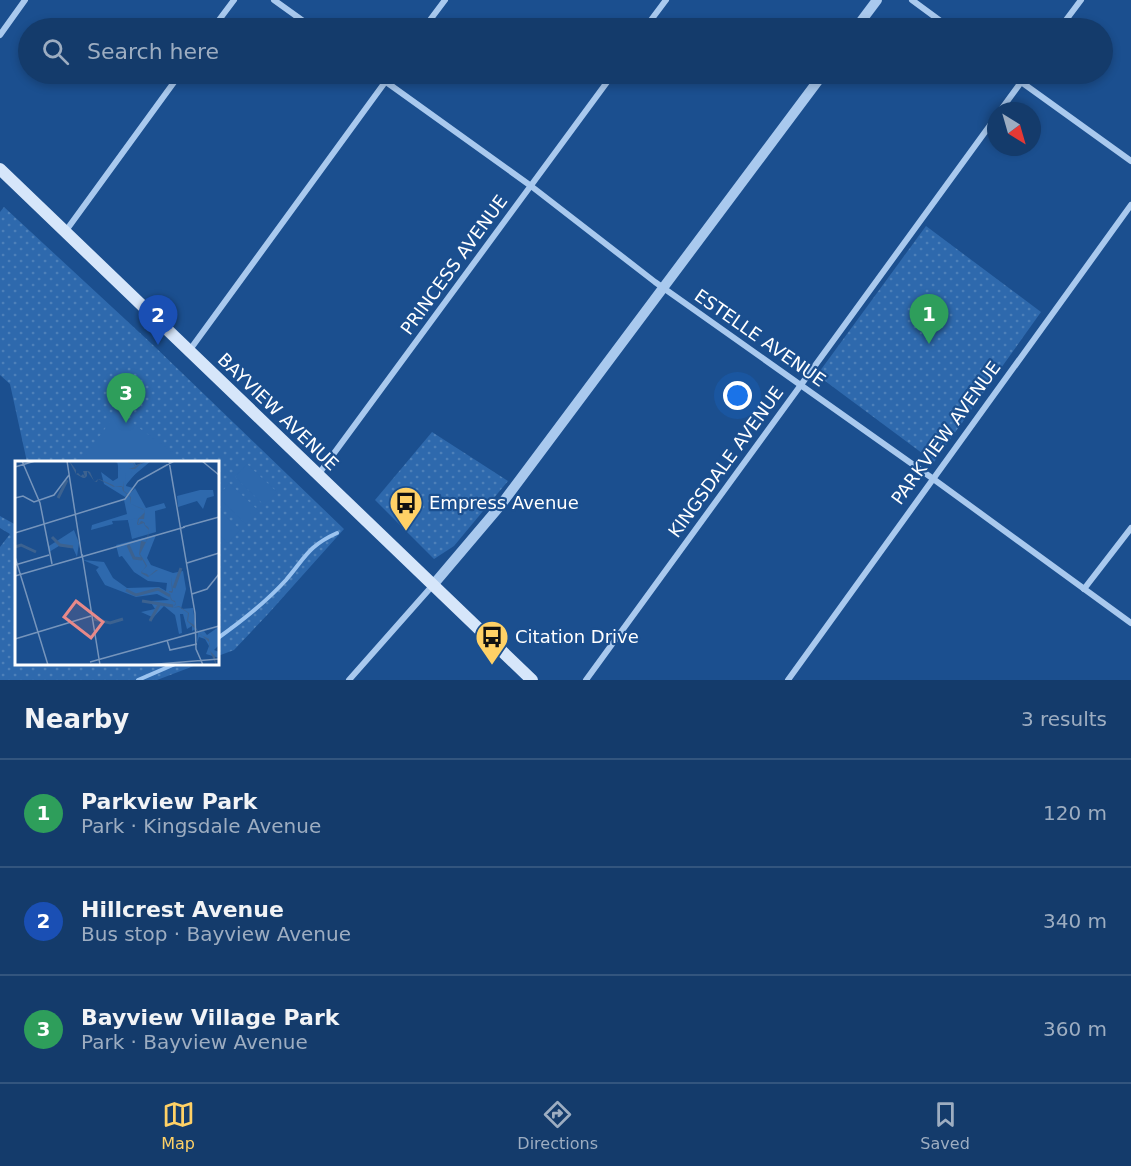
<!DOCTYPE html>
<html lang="en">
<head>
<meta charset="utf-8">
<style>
  body { margin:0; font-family:"DejaVu Sans",sans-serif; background:#1d4271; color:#f1f3f6 }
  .compass { position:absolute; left:987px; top:102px; width:54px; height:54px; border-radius:50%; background:#143b6b; box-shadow:0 3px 9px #0003; rotate:143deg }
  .you { position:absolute; left:738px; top:396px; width:21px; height:21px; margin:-15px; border:4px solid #fff; border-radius:50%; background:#1a73e8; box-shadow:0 0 0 9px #1a73e833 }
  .badge { display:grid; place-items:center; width:39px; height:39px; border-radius:50%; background:#ffd166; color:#fff; font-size:20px; font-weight:700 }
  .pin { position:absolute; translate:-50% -50px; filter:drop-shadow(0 2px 3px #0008) }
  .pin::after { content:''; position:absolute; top:32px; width:21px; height:18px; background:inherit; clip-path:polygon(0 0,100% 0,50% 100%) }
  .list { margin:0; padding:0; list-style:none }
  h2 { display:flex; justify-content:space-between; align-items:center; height:78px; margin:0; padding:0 24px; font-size:26px }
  h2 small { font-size:20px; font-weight:400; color:#9dadc1 }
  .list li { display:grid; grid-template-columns:39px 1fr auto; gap:18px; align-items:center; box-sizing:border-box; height:108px; padding:0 24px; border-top:2px solid #33557e }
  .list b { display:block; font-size:22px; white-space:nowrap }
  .list p { margin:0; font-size:20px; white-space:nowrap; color:#9dadc1 }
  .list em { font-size:20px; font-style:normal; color:#9dadc1 }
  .icon { flex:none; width:33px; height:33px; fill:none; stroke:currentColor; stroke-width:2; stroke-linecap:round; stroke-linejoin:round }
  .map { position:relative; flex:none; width:1131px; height:680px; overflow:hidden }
  .search { position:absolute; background:#143b6b; box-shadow:0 3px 9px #0003; left:18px; right:18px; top:18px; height:66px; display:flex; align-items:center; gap:15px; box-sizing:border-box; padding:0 21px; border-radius:33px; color:#9dadc1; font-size:22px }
  .sheet { height:402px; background:#143b6b }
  nav { display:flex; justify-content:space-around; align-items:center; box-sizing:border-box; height:84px; border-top:2px solid #33557e; background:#143b6b; font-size:16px; color:#9dadc1 }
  nav a { display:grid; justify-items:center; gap:3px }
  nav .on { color:#ffd166 }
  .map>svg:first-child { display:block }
  .grass { fill:url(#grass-dots) }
  .garden { fill:#2e69ad }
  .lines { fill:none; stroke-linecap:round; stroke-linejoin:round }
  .stream { stroke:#9cc4f0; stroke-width:4 }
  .minor { stroke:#a9c9ee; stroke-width:6 }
  .tertiary { stroke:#a9c9ee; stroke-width:10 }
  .secondary { stroke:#d6e6fa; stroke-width:12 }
  .labels { text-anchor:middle; stroke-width:4.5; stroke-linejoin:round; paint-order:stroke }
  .street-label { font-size:18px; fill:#fff; stroke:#1b4f8f }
  .poi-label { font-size:18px; fill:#fff; stroke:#1b4f8f; text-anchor:start }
  .inset-river { fill:none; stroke:#3c6290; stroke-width:3 }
  .inset-road { fill:none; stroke:#7695bc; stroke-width:1.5 }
  .view { fill:#e88989; fill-opacity:0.15; stroke:#e88989; stroke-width:3 }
  .inset-edge { fill:none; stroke:#fff; stroke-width:3 }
</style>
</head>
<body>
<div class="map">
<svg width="1131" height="680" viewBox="0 0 1131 680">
  <defs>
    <pattern id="grass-dots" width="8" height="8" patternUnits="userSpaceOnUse" patternTransform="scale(1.5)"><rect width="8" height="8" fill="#2e69ad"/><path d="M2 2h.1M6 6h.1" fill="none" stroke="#4d80b9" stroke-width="1.8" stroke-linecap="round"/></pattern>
  </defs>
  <rect width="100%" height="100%" fill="#1b4f8f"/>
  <g class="grass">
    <path d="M 4,207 L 153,345 L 344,529 L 268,614 L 234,650 L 218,656 L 218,463 L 27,462 L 10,384 L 0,375 L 0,212 Z"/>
    <path d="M 926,226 L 1041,312 L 934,462 L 817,375 Z"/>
    <path d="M 432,432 L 508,481 L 454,546 L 434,559 L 375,500 Z"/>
    <path d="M 0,516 L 16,525 L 16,664 L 199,664 L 157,680 L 0,680 L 0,547 L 10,534 L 0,528 Z"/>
  </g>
  <g class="garden">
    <path d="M 117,412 L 186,462 L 81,462 Z"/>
    <path d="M 247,464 L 277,492 L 264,505 L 235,477 Z"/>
    <path d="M 229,483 L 259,511 L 246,524 L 218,497 Z"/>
    <path d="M 218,509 L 240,530 L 228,543 L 218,534 Z"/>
  </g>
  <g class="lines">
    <g class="stream">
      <path d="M 218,638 C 242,621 266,602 286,580 C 305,558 308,546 337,533"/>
      <path d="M 138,680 L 175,664"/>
    </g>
    <g class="minor">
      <path d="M 274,0 L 313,28"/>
      <path d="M 912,0 L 950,28"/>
      <path d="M 213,28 L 234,0"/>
      <path d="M 424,28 L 445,0"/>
      <path d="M 645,28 L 666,0"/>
      <path d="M 1060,28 L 1081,0"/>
      <path d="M 0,35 L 25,0"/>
      <path d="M 375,74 L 531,186 L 655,282 L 932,478 L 1131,623"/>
      <path d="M 1010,74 L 1131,161"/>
      <path d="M 1000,111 L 1027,74"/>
      <path d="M 65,232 L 180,74"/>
      <path d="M 189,351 L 391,74"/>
      <path d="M 318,475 L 613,74"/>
      <path d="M 1084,589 L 1131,528"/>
      <path d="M 349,680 L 433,585"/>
      <path d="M 586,680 L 996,117"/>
      <path d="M 788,680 L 1131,205"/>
    </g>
    <g class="tertiary">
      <path d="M 856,28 L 877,0"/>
      <path d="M 433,585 L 500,506 L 823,74"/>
    </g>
    <path class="secondary" d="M 0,169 L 532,680"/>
  </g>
  <defs>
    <g id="bus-pin" transform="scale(1.725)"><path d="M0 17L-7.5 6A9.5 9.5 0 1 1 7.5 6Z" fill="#ffd166" stroke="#1b4f8f"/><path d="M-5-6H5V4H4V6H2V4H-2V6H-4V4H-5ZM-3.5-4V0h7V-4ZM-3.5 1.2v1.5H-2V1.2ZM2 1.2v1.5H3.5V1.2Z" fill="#111"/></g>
  </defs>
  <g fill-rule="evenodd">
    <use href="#bus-pin" x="406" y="503"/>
    <use href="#bus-pin" x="492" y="637"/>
  </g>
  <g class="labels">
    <g class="street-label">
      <text transform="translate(454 265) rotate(-54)" y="6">PRINCESS AVENUE</text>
      <text transform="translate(760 338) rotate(35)" y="6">ESTELLE AVENUE</text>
      <text transform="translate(278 412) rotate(44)" y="6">BAYVIEW AVENUE</text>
      <text transform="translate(946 433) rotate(-54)" y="6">PARKVIEW AVENUE</text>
      <text transform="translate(726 462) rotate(-54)" y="6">KINGSDALE AVENUE</text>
    </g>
    <g class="poi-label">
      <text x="429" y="509">Empress Avenue</text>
      <text x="515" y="643">Citation Drive</text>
    </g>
  </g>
  <g transform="translate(15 461)">
    <rect width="204" height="204" fill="#1b4f8f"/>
    <path d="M 98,0 L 119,0 L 121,4 L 136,0 L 112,20 L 111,25 L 118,27 L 110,36 L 89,23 L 86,11 L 98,20 L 103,17 L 103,2 ZM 120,27 L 131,47 L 149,42 L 151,47 L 140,50 L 141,71 L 117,78 L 113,59 L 97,60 L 98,63 L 76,69 L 77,64 L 112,53 L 109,39 ZM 185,29 L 198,29 L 199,35 L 192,37 L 188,48 L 182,40 L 163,46 L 162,35 ZM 59,69 L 64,82 L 62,96 L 58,87 L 44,85 L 34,91 L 34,85 ZM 204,166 L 204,184 L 199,189 L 204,191 L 204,197 L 191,193 L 194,185 L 190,178 L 184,176 L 182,182 L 183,171 L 189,170 L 192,174 L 202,167 L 190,170 Z" fill="#2e69ad"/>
    <path d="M 102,0 L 120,3 L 115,13 L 126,6 L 110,25 L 111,12 L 106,7 L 104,10 ZM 128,56 L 122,61 L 129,62 L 129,73 L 124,69 L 123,76 L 118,76 L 113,59 ZM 141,74 L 132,97 L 136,104 L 158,112 L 168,110 L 171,128 L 166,148 L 178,147 L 181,168 L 177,170 L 177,165 L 172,168 L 168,153 L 165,153 L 167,172 L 164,173 L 160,154 L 149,145 L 134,161 L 137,156 L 126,151 L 140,148 L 135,140 L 154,139 L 142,133 L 121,136 L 90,124 L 81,109 L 84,106 L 68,99 L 89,101 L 98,117 L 112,127 L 144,126 L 151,130 L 152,122 L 133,120 L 119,111 L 107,95 L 104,96 L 101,84 Z" fill="#2e69ad"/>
    <path d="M 54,0 L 56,2 L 61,9 L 61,13 L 63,12 L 66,15 L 68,13 L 70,16 L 68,10 L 73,10 L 75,11 L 79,20 L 81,20 L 83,18 L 84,18 L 98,24 L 100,26 L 106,25 L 108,26 L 108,20 L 114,8 L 120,6 L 118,2 L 113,2 L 113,0 L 118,1 L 121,6 L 122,4 L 126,2 L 129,0 L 120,8 L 114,8 L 108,20 L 109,30 L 116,36 L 116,43 L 128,48 L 130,50 L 129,58 L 124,58 L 123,63 L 124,63 L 126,60 L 127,60 L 130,62 L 130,64 L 133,66 L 134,68 L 133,77 L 125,93 L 130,101 L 132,105 L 126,111 L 132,113 L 134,115 L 141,109 L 143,109 L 156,116 L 158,130 L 157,132 L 154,131 L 154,132 L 157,139 L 160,140 L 161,143 L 157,147 L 164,145 L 174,152 L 173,160 L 179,164 L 186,174 L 194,178 L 195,190 L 200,195 L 201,204 L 195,190 L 195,182 L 172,160 L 173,152 L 164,146 L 157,147 L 161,142 L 156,139 L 154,132 L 154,130 L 157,130 L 156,116 L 143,109 L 133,116 L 126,112 L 131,105 L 124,93 L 126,80 L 131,81 L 134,69 L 130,65 L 129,62 L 123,64 L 122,63 L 123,58 L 130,51 L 129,49 L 116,43 L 115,36 L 108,30 L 107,26 L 99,26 L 83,18 L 82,21 L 79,20 L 72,10 L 72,15 L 70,17 L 68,17 L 61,13 Z" fill="#3c6290"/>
    <path class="inset-river" d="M 43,37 L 52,19M 37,76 L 45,84 L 58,86M 113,84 L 119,97 L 127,98M 0,86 L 6,84 L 21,91M 159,127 L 166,107M 111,129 L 121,134 L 143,128 L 155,135M 127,140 L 158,145M 79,158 L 95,162 L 108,158M 135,160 L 144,144"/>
    <path class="inset-road" d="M 7,0 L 25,42 L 37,103M 52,0 L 67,96M 154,0 L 180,152 L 181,188 L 188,204M 187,0 L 204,14M 0,6 L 20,0M 0,37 L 8,35 L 19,41 L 39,34 L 54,14M 168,66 L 204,56M 0,72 L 110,38 L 123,20 L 159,0M 67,93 L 85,204M 0,96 L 33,204M 172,102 L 204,92M 0,104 L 34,94M 0,115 L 170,66M 177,133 L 192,128 L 204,113M 0,178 L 76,155M 152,179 L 155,189 L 182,183M 75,201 L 204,165M 131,204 L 204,198"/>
    <path class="view" d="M 61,140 L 88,161 L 76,177 L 49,156 Z"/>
    <rect width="204" height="204" class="inset-edge"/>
  </g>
</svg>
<svg class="compass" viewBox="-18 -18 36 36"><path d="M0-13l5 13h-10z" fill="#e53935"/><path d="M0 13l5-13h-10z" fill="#9dadc1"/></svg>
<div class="you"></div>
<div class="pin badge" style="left:929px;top:344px;background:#2e9e5b">1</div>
<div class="pin badge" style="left:158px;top:345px;background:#1a4fb4">2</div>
<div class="pin badge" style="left:126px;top:423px;background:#2e9e5b">3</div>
<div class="search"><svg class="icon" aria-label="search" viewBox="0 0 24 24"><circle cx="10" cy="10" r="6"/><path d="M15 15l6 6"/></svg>Search here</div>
</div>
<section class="sheet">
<h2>Nearby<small>3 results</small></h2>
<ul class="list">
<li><span class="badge" style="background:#2e9e5b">1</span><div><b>Parkview Park</b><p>Park · Kingsdale Avenue</p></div><em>120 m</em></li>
<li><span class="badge" style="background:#1a4fb4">2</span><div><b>Hillcrest Avenue</b><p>Bus stop · Bayview Avenue</p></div><em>340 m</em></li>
<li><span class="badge" style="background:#2e9e5b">3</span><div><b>Bayview Village Park</b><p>Park · Bayview Avenue</p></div><em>360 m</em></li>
</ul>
</section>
<nav>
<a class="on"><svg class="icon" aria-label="map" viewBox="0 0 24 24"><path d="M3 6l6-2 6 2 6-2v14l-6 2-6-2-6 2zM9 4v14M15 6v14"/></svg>Map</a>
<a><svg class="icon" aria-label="directions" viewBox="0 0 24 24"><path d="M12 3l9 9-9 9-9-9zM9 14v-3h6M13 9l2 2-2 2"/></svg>Directions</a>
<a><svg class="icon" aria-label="saved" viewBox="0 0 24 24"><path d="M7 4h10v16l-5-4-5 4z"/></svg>Saved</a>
</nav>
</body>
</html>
